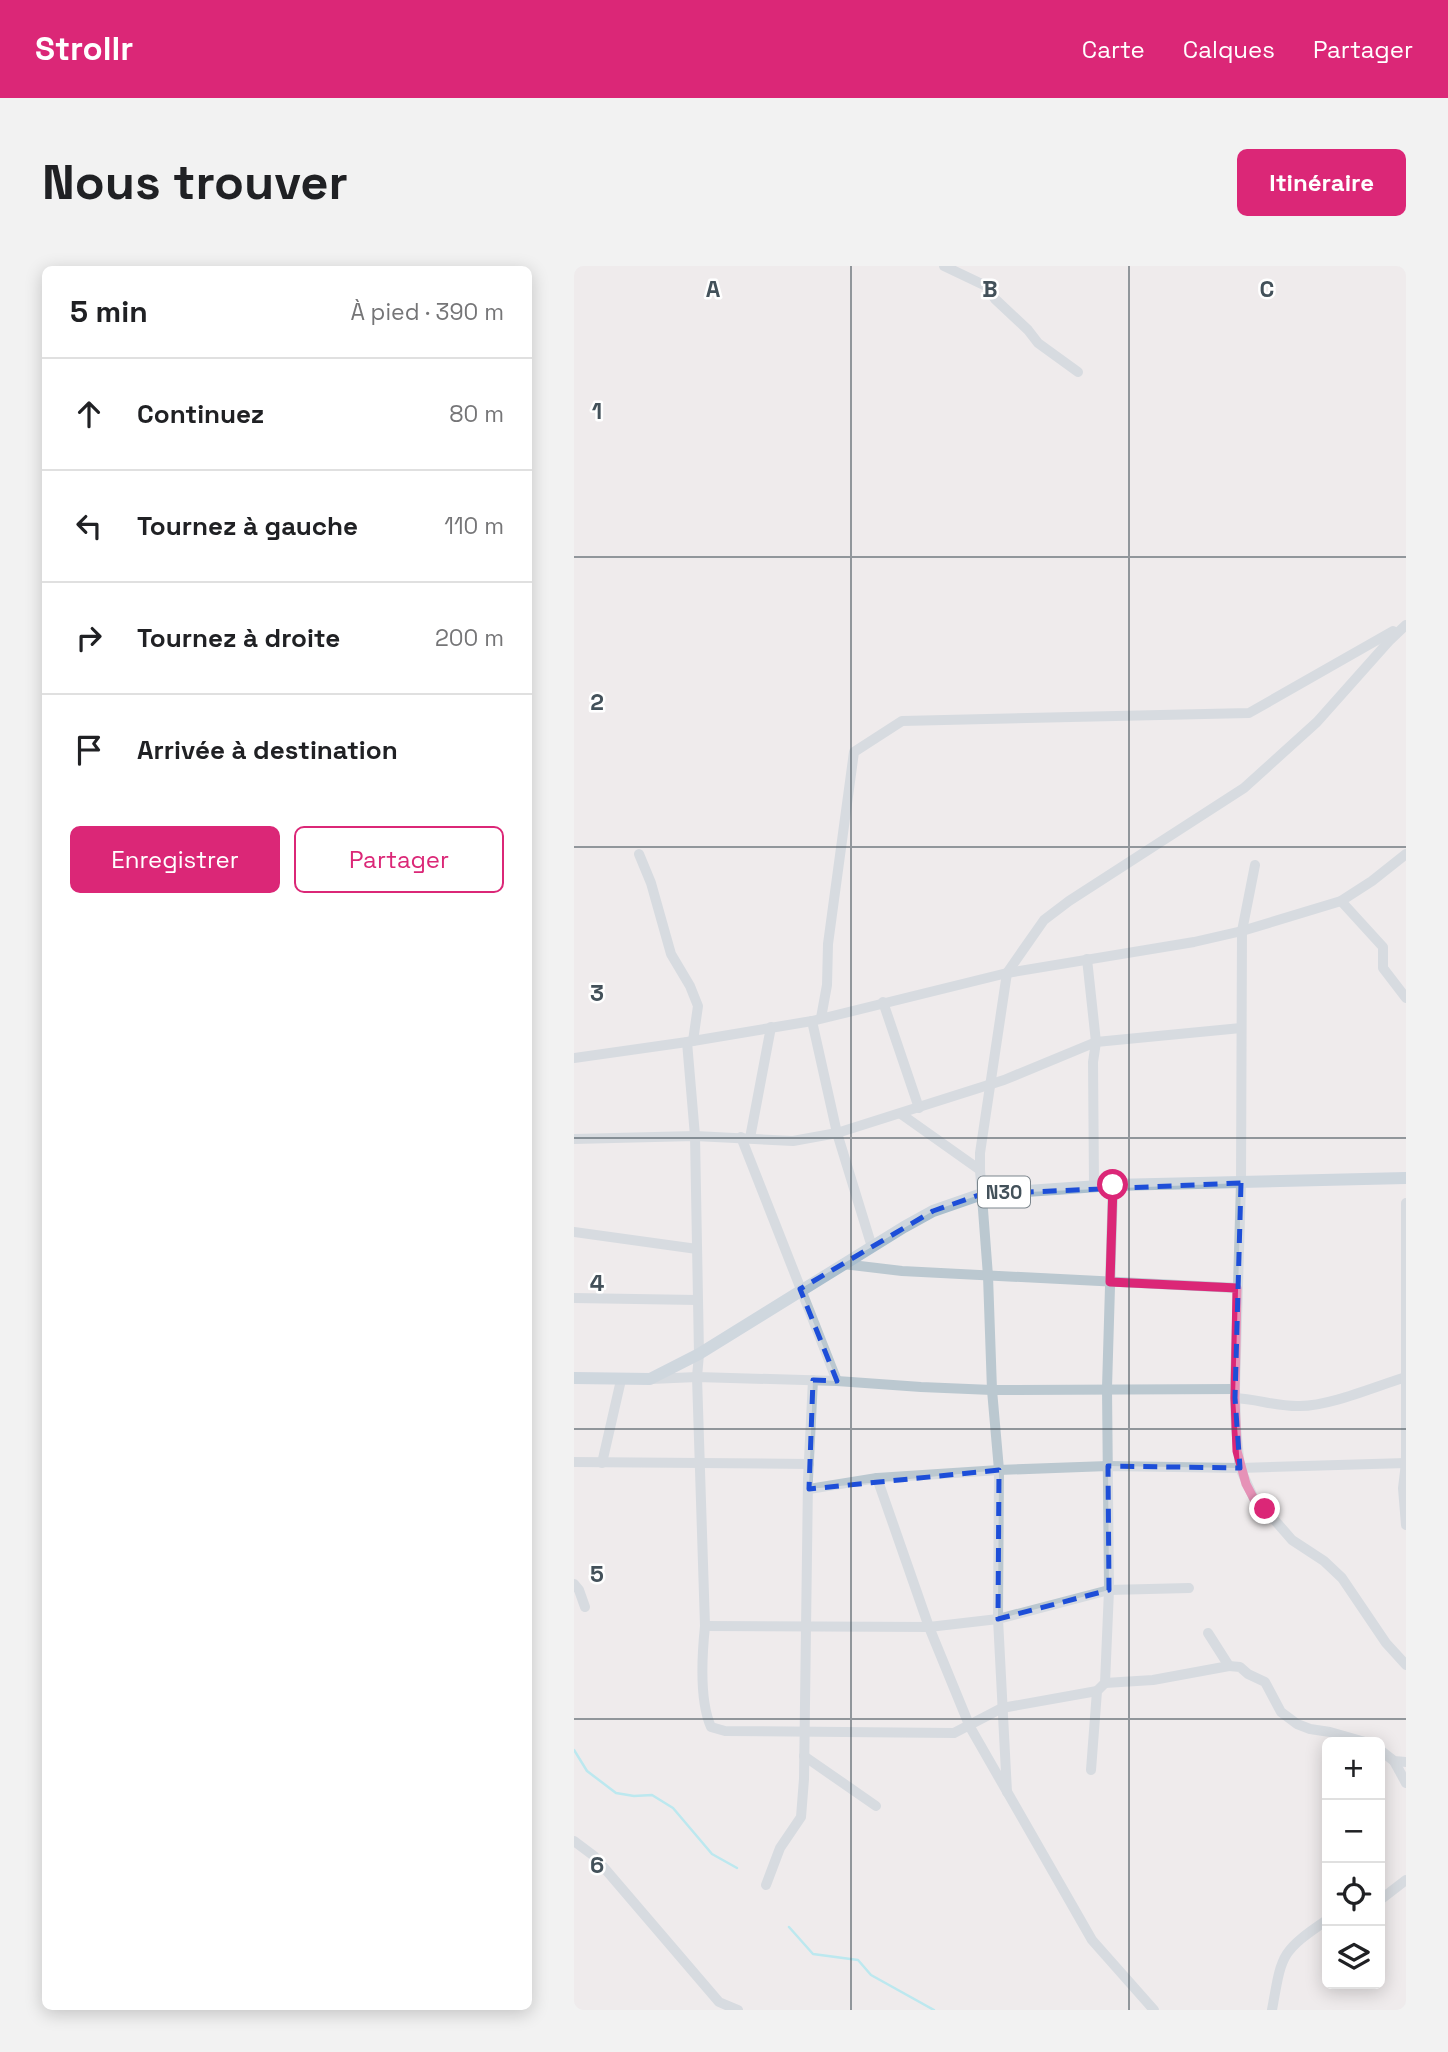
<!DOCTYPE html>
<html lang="fr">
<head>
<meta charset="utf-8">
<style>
  body { margin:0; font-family:"Space Grotesk",sans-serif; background:#f2f2f2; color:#202124 }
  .controls { position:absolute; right:21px; bottom:21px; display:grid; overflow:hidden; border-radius:10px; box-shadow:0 4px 18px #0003 }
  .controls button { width:63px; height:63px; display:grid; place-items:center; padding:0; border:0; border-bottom:2px solid #e0e0e0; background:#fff; color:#202124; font:35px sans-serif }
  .stop { position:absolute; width:21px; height:21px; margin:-16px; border:5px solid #db2777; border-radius:50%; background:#fff }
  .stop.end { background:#db2777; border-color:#fff; box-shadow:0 2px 7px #0008 }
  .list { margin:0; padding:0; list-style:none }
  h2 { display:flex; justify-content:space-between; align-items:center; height:91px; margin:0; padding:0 28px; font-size:30px }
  h2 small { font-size:23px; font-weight:400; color:#757577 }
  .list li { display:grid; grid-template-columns:46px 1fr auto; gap:21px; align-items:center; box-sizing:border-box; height:112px; padding:0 28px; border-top:2px solid #e0e0e0 }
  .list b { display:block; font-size:26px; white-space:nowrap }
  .list em { font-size:23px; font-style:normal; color:#757577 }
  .actions { display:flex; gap:14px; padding:21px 28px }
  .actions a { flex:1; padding:16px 0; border:2px solid #db2777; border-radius:10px; text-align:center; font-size:24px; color:#db2777 }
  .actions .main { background:#db2777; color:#fff }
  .icon { flex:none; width:38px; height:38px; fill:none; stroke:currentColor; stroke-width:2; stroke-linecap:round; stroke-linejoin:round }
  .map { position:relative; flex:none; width:832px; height:1744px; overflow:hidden; border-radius:10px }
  header { display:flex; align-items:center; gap:42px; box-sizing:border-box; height:98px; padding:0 35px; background:#db2777; color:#fff }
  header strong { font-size:33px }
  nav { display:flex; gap:38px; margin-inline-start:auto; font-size:24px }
  .intro { display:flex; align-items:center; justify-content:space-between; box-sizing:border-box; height:168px; padding:0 42px }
  h1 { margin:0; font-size:49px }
  .button { padding:18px 32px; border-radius:10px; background:#db2777; color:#fff; font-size:24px; font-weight:700 }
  main { display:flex; gap:42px; padding:0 42px }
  aside { flex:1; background:#fff; border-radius:10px; box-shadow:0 4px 18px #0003 }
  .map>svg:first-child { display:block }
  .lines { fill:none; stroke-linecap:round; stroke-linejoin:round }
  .stream { stroke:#7fe4f1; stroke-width:2.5 }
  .minor { stroke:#bbc8d0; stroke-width:10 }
  .major { stroke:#a9becd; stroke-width:12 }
  .route { stroke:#db2777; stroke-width:9 }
  .marked { fill:none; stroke:#1d4ed8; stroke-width:5; stroke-dasharray:14 9; stroke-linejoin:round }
  .grid { fill:none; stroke:#43515a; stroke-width:2; stroke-opacity:0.55 }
  .labels { text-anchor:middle; stroke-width:5; stroke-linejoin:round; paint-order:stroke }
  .shield { fill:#fff; stroke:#7b858c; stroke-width:2 }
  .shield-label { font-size:19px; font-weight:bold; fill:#43515a }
  .grid-label { font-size:23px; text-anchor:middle; font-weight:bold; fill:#43515a; stroke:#fff; stroke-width:5; stroke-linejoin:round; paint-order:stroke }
</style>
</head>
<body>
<header>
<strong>Strollr</strong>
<nav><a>Carte</a><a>Calques</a><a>Partager</a></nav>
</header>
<div class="intro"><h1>Nous trouver</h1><a class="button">Itinéraire</a></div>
<main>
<aside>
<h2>5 min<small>À pied · 390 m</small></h2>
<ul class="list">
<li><svg class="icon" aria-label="ahead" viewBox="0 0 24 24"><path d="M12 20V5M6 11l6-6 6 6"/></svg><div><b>Continuez</b></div><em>80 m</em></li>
<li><svg class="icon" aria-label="left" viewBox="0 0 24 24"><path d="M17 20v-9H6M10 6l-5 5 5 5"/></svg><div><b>Tournez à gauche</b></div><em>110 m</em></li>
<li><svg class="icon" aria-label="right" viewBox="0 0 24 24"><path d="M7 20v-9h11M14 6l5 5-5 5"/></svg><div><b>Tournez à droite</b></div><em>200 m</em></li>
<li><svg class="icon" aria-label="arrive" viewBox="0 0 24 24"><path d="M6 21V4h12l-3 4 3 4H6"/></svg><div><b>Arrivée à destination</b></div></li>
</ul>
<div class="actions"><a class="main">Enregistrer</a><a>Partager</a></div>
</aside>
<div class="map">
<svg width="832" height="1744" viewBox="0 0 832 1744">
  <rect width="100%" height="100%" fill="#efebec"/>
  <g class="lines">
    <g class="stream">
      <path d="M 0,1484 L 13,1505 L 42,1527 L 60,1530 L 78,1529 L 99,1542 L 138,1588 L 163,1602"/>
      <path d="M 215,1661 L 239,1688 L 284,1694 L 297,1709 L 360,1744"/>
    </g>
    <g class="minor">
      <path d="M 370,0 L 412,20 L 421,33 L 454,64 L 464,77 L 504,106"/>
      <path d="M 65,588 L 77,617 L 97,688 L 116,720 L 124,740 L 119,775"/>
      <path d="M 681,599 L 668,665 L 667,917 L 661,1123 L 662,1161 L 666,1202 L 681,1235 L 691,1243 L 718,1274 L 750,1295 L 768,1312 L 812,1377 L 832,1399"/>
      <path d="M 767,635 L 809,681 L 809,702 L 832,732"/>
      <path d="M 513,693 L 522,776 L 519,796 L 520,919"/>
      <path d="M 309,736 L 345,842"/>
      <path d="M 247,752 L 253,719 L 254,678 L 280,486 L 328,455 L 675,447 L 819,365"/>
      <path d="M 238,755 L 263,867 L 298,981"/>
      <path d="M 113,776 L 121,870 L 125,1088 L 123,1111 L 131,1360 C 128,1389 125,1434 137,1461 L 151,1465 L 380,1467 L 428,1442 L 523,1425"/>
      <path d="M 0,792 L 113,776 L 238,755 L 433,707 L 620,676 L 668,665 L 767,635 L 798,615 L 832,588"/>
      <path d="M 327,848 L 406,904"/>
      <path d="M 167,871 L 263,1115"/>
      <path d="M 176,872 L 197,761"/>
      <path d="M 0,873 L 121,870 L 219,875 L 263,867 L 430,814 L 522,776 L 667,762"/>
      <path d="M 832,937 L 832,1197 L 829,1222 L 832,1259"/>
      <path d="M 0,966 L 123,983"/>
      <path d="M 269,998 L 328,1005 L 663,1022"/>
      <path d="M 0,1032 L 123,1034"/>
      <path d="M 77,1113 L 123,1111 L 263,1115 L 347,1121 L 418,1124 L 661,1123"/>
      <path d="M 661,1132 C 683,1133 704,1141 726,1140 C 756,1140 802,1120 832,1111"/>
      <path d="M 0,1196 L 235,1198"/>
      <path d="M 28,1197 L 47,1114"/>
      <path d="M 303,1212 L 355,1361 L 396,1461 L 518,1674 L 580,1744"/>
      <path d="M 235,1223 L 303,1212 L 425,1204 L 534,1200 L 666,1202 L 832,1197"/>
      <path d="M 0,1318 L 5,1324 L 11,1341"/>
      <path d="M 131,1360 L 355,1361 L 424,1353 L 535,1324 L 615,1322"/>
      <path d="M 655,1400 L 666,1401 L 674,1408 L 691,1416 L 707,1446 L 723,1458 L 736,1463 L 756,1466 L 791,1476"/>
      <path d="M 531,1417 L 579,1414 L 655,1400 L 634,1367"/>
      <path d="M 806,1484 L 820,1495 L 832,1496"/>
      <path d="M 230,1490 L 302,1540"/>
      <path d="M 820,1495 L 832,1517"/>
      <path d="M 517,1504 L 523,1425 L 531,1417 L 535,1324 L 533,1122 L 539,919"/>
      <path d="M 433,1526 L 424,1353 L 425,1204 L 418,1124 L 414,1010 L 406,904 L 406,887 L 433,707 L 470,654 L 495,635 L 670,522 L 743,456 L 816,374 L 832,359"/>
      <path d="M 0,1575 L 20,1590 L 145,1736 L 164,1744"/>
      <path d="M 192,1619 L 206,1582 L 227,1551 L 230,1513 L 234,1213 L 239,1114"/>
      <path d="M 806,1634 L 832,1614"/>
      <path d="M 698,1744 C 708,1688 706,1686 753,1654"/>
    </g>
    <path class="major" d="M 0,1112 L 76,1113 L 125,1088 L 330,961 L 359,945 L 408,928 L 539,919 L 832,912"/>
  </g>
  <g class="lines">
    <path class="route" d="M 539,919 L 536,1016 L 663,1022 L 661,1132 L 663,1185 L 672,1218 L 681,1235 L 691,1243"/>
  </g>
  <path d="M0 0H832V1744H0ZM 667,917 L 661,1132 L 666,1202 L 534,1200 L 535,1324 L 424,1353 L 425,1204 L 235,1223 L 239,1114 L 263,1115 L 226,1023 L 359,945 L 408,928 Z" fill="#efebec" fill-opacity=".55" fill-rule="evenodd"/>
  <path class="marked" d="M 667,917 L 661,1132 L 666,1202 L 534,1200 L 535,1324 L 424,1353 L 425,1204 L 235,1223 L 239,1114 L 263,1115 L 226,1023 L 359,945 L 408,928 Z"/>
  <path class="grid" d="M 277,0 L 277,1744M 555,0 L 555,1744M 0,291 L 832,291M 0,581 L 832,581M 0,872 L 832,872M 0,1163 L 832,1163M 0,1453 L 832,1453"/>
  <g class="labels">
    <rect class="shield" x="404" y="910.5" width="52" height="31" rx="5"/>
    <g class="shield-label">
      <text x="430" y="933">N30</text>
    </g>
  </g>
  <g class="grid-label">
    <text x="139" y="31">A</text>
    <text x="416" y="31">B</text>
    <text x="693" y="31">C</text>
    <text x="23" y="153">1</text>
    <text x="23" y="444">2</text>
    <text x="23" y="735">3</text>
    <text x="23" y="1025">4</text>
    <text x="23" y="1316">5</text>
    <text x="23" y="1607">6</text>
  </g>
</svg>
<div class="controls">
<button>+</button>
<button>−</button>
<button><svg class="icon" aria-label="locate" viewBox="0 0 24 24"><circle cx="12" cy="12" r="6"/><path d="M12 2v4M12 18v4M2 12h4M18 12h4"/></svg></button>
<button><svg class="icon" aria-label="layers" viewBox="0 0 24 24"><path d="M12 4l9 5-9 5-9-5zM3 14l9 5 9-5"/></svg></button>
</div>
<div class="stop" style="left:539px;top:919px"></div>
<div class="stop end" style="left:691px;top:1243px"></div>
</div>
</main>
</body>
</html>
